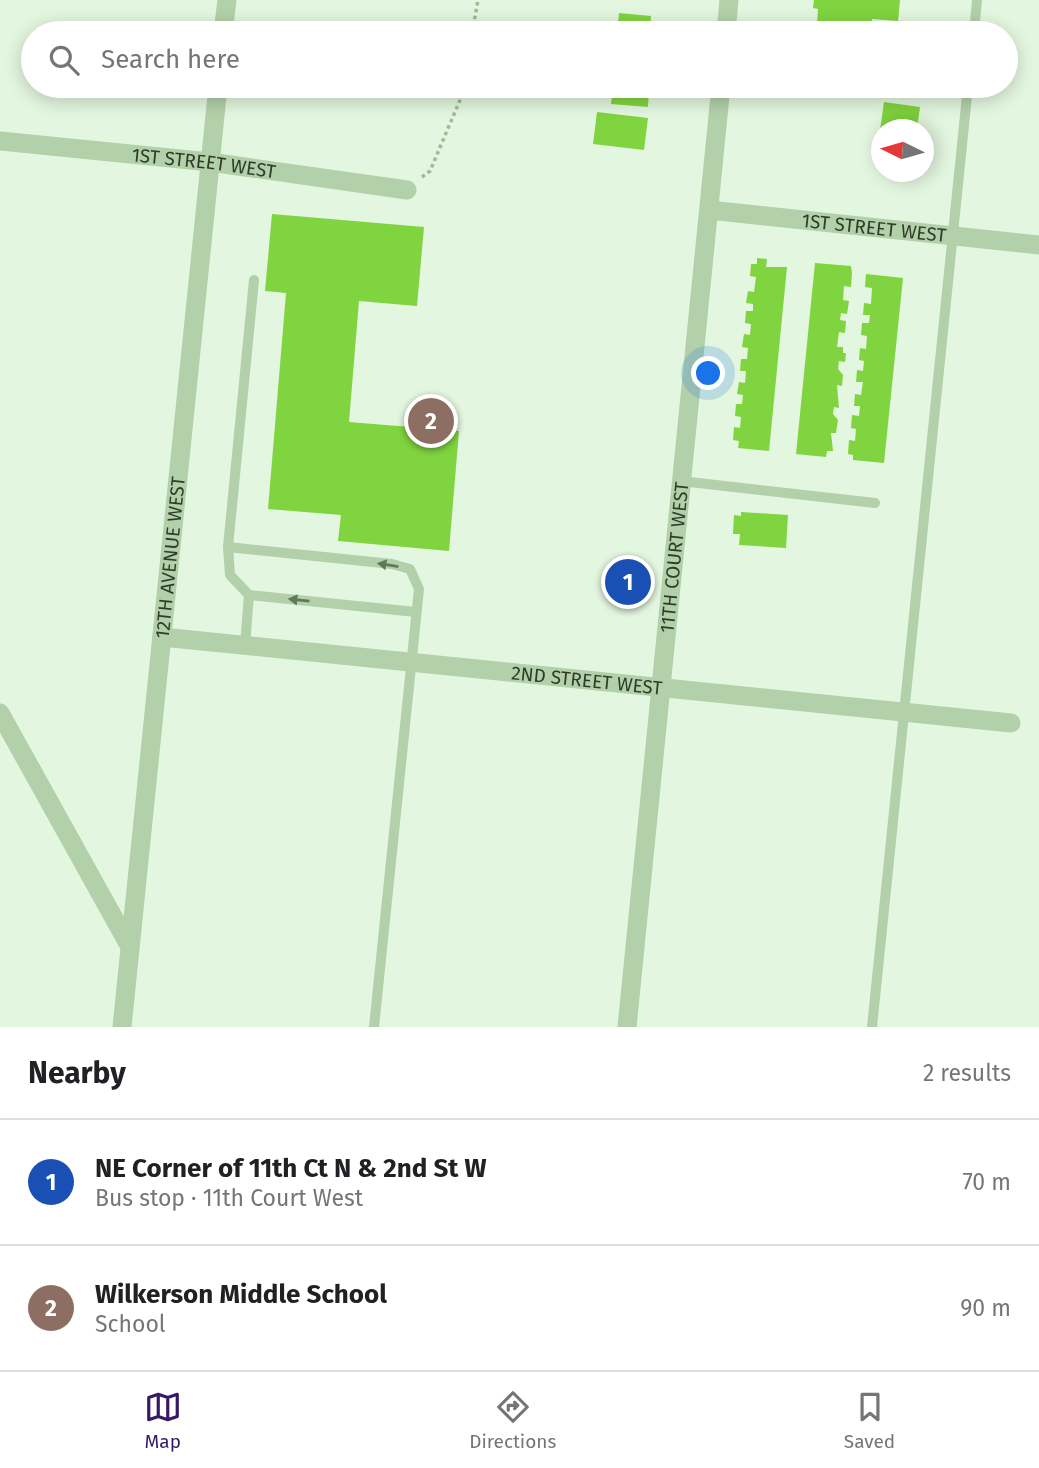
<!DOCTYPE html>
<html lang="en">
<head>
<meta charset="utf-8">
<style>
  body { margin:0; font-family:"Fira Sans",sans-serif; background:#f2f2f2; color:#202124 }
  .compass { position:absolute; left:871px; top:119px; width:63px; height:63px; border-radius:50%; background:#fff; box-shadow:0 4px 18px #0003; rotate:275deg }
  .you { position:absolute; left:709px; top:374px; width:24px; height:24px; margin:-18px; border:5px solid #fff; border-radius:50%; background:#1a73e8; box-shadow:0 0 0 10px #1a73e833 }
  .badge { display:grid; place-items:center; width:46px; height:46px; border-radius:50%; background:#361964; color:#fff; font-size:23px; font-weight:700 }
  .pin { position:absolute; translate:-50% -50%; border:4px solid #fff; box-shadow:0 2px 7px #0006 }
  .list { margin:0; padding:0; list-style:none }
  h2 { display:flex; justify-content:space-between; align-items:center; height:91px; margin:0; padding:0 28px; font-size:30px }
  h2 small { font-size:23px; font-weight:400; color:#757577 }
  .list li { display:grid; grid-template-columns:46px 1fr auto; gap:21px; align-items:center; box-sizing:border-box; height:126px; padding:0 28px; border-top:2px solid #e0e0e0 }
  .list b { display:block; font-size:26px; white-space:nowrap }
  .list p { margin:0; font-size:23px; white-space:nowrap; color:#757577 }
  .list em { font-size:23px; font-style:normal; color:#757577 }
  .icon { flex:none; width:38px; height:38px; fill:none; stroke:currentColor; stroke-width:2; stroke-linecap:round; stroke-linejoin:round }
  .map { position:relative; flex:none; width:1039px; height:1027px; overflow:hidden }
  .search { position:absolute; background:#fff; box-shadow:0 4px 18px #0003; left:21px; right:21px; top:21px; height:77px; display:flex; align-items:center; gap:18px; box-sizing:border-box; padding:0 24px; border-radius:38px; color:#757577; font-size:26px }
  .sheet { height:343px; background:#fff }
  nav { display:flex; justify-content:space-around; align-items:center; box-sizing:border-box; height:98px; border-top:2px solid #e0e0e0; background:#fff; font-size:19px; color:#757577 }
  nav a { display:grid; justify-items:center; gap:4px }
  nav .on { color:#361964 }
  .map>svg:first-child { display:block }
  .building { fill:#80d43f }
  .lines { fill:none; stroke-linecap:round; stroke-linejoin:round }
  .path { stroke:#9dbc93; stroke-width:3.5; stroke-dasharray:3.5 3.5; stroke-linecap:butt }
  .lane { stroke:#b2d0a9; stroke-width:10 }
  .street { stroke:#b2d0a9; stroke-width:19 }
  .oneway { fill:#64775c }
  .labels { text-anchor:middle; stroke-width:6; stroke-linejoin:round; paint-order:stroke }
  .street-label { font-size:19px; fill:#303c29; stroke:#effced }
</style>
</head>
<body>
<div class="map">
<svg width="1039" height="1027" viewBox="0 0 1039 1027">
  <rect width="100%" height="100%" fill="#e3f6df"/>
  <g class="building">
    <path d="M 814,0 L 900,0 L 898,21 L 872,19 L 871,31 L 817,25 L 818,9 L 813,8 Z"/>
    <path d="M 619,13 L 651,16 L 650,33 L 617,33 Z"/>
    <path d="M 613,86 L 653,86 L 653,89 L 649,89 L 648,107 L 611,104 Z"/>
    <path d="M 884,102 L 920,107 L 917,130 L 880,130 Z"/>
    <path d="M 597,112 L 648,118 L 644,150 L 593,144 Z"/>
    <path d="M 272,214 L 424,227 L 417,306 L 359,301 L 349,422 L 459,431 L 449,551 L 338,541 L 341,515 L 268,509 L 286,293 L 265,291 Z"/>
    <path d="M 757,258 L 767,259 L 766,267 L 787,267 L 769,451 L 738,448 L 739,441 L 733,440 L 734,427 L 740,428 L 741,417 L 735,416 L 736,404 L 742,404 L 743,395 L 737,394 L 739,382 L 745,383 L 746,371 L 740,371 L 741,359 L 747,359 L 748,348 L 742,347 L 744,334 L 750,335 L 751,324 L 745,323 L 746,311 L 753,311 L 753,304 L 746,303 L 748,291 L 754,292 L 756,277 L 750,276 L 751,264 L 757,264 Z"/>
    <path d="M 815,263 L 851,266 L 852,273 L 851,287 L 844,286 L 843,300 L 849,301 L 847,314 L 841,313 L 840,320 L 846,321 L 845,333 L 839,332 L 837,347 L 843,347 L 843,353 L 846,353 L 845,362 L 839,361 L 838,369 L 843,375 L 842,386 L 837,385 L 839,408 L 834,407 L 833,414 L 838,420 L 836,433 L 831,433 L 833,451 L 827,451 L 826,457 L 796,454 Z"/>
    <path d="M 866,274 L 903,278 L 884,463 L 853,460 L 853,455 L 848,454 L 849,440 L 855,441 L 856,429 L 851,428 L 852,415 L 859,416 L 860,406 L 854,406 L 855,394 L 861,395 L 863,382 L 856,382 L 857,370 L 863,371 L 864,361 L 859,360 L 860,348 L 866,349 L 867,336 L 861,335 L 862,323 L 869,323 L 870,315 L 863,315 L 864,303 L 871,304 L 872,288 L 865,287 Z"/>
    <path d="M 741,512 L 788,515 L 786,548 L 739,545 L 740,534 L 733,534 L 734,515 L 741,516 Z"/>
  </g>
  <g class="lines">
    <g class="path">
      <path d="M 472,33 L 478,0"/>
      <path d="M 422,177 L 430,171 L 460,100 L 463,86"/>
    </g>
    <g class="lane">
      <path d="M 974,33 L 977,0"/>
      <path d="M 254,280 L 228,547 L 230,575 L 249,595 L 416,612"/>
      <path d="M 681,481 L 875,503"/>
      <path d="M 228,547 L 392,564 L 410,569 L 419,589 L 374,1027"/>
      <path d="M 245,645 L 249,595"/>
      <path d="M 872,1027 L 968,86"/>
    </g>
    <g class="street">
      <path d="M 223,33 L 227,0"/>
      <path d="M 726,33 L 729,0"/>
      <path id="s1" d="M 0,141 L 210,162 L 407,190"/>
      <path id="s2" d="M 709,210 L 1039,245"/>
      <path id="s3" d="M 162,637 L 1011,723"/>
      <path d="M 0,713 L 130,947"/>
      <path id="s4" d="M 122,1027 L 218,86"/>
      <path id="s5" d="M 627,1027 L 721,86"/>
    </g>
  </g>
  <defs><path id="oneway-solid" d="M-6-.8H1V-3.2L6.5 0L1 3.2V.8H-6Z" transform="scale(1.75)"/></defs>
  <g class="oneway">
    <use href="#oneway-solid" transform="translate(388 565) rotate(-171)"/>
    <use href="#oneway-solid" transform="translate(299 600) rotate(-174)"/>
  </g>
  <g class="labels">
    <g class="street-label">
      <text dy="7" stroke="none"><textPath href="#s1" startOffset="205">1ST STREET WEST</textPath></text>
      <text dy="7" stroke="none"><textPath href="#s2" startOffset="166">1ST STREET WEST</textPath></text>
      <text dy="7" stroke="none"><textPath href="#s4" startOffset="472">12TH AVENUE WEST</textPath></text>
      <text dy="7" stroke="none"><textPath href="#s5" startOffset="472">11TH COURT WEST</textPath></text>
      <text dy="7" stroke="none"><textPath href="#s3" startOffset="427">2ND STREET WEST</textPath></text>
    </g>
  </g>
</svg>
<svg class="compass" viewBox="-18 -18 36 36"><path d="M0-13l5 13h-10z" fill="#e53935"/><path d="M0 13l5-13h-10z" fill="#757577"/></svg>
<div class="you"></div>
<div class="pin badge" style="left:628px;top:582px;background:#1a4fb4">1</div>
<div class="pin badge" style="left:431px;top:421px;background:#8d6e63">2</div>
<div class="search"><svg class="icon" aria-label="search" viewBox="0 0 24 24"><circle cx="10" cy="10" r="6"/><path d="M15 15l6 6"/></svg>Search here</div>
</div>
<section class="sheet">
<h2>Nearby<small>2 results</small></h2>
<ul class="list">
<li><span class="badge" style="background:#1a4fb4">1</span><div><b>NE Corner of 11th Ct N &amp; 2nd St W</b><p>Bus stop · 11th Court West</p></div><em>70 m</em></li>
<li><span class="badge" style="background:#8d6e63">2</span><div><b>Wilkerson Middle School</b><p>School</p></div><em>90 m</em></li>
</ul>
</section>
<nav>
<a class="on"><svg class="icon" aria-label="map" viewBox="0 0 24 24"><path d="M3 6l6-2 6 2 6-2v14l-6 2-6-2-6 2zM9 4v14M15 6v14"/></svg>Map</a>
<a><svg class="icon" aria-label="directions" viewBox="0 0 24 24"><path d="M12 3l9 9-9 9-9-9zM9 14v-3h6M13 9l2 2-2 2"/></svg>Directions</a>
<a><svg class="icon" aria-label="saved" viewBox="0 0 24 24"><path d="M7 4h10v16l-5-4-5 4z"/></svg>Saved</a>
</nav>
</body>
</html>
